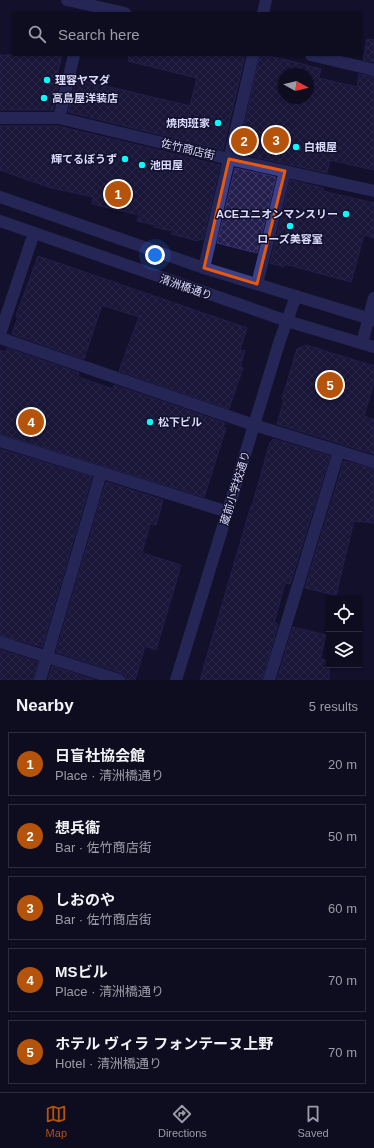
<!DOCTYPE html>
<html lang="en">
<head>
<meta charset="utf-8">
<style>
  body { margin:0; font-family:Helvetica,"Noto Sans JP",sans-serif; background:#171629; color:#f1f3f6 }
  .controls { position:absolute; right:12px; bottom:12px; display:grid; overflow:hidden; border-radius:0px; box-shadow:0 1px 3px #0004 }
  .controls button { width:36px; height:36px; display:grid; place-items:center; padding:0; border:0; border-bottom:1px solid #2e2d3e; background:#0e0d20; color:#f1f3f6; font:20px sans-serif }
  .compass { position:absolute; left:278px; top:68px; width:36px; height:36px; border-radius:50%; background:#0e0d20; box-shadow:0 1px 3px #0004; rotate:98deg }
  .you { position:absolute; left:155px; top:255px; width:14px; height:14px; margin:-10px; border:3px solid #fff; border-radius:50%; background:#1a73e8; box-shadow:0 0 0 6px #1a73e833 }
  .badge { display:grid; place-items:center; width:26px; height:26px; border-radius:50%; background:#b45309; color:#fff; font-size:13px; font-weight:700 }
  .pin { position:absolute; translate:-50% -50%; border:2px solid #fff; box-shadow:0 1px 4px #0006 }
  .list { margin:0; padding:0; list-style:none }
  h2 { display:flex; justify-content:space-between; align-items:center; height:52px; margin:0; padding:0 16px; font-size:17px }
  h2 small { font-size:13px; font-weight:400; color:#9b9ca5 }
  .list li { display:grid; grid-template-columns:26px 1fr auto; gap:12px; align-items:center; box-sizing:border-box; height:64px; margin:0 8px 8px; padding:0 8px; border:1px solid #2e2d3e; border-radius:0px }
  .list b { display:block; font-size:15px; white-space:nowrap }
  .list p { margin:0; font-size:13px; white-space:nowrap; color:#9b9ca5 }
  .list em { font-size:13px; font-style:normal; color:#9b9ca5 }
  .icon { flex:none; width:22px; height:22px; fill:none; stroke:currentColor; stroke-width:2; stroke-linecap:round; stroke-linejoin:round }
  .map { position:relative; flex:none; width:374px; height:680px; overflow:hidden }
  .search { position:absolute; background:#0e0d20; box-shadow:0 1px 3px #0004; left:12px; right:12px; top:12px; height:44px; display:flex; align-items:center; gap:10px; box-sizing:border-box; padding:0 14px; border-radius:0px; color:#9b9ca5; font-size:15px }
  .sheet { height:412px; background:#0e0d20 }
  nav { display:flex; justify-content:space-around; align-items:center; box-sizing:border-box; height:56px; border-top:1px solid #2e2d3e; background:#0e0d20; font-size:11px; color:#9b9ca5 }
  nav a { display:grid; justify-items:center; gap:2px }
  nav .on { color:#b45309 }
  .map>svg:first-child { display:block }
  .building { fill:url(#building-cross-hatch); stroke:#372f77; fill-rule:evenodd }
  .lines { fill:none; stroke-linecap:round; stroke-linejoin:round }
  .minor { stroke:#3c4089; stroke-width:12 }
  .marked { fill:none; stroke:#e8590c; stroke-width:3; stroke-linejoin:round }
  .poi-dot { fill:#07fbfe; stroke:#13112a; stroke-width:1.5 }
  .labels { text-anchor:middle; stroke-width:3; stroke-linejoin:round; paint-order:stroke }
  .poi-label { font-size:11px; font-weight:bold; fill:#dbdaff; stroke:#13112a; text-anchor:start }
  .street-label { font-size:11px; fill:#dbdaff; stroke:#13112a }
</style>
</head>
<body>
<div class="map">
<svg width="374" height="680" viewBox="0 0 374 680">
  <defs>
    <pattern id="building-cross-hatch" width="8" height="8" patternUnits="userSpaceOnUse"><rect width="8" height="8" fill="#221d4b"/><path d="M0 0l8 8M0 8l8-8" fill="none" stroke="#423d66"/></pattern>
  </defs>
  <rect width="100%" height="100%" fill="#13112a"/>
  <g class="building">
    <path d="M 367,39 L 374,40 L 374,62 L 363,60 Z"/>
    <path d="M 0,55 L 62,55 L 57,75 L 61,76 L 53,110 L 0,110 Z"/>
    <path d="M 129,55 L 245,55 L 223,150 L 68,112 L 76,79 L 190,106 L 197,78 L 128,61 Z"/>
    <path d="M 260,55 L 283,59 L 321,69 L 319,78 L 357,87 L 359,74 L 374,77 L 374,170 L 330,160 L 327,173 L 238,153 ZM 284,74 L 308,74 L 308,98 L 284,98 Z"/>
    <path d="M 0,126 L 58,126 L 220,165 L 203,240 L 199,239 L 198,241 L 171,234 L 172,231 L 154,227 L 155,225 L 137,221 L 139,215 L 92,204 L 93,197 L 48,187 L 0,170 Z"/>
    <path d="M 235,168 L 276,177 L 257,253 L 217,243 Z"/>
    <path d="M 290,180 L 323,188 L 323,191 L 374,203 L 374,238 L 364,235 L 351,282 L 285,264 L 284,267 L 270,263 Z"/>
    <path d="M 38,256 L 247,328 L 240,350 L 245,351 L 240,367 L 243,368 L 229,409 L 119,371 L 139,317 L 102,305 L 84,359 L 12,334 L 18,317 L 16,316 Z"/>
    <path d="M 306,345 L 374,366 L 374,382 L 364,416 L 374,420 L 374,454 L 277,424 L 284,400 L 282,399 L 297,349 Z"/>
    <path d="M 7,348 L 79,373 L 78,377 L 113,389 L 114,385 L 225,423 L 223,427 L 226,428 L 204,497 L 0,434 L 0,350 L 6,352 Z"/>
    <path d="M 273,439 L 330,456 L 290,584 L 285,583 L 274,623 L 278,624 L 262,680 L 200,680 L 251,506 L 252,506 L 270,442 L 271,442 Z"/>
    <path d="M 0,449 L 92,477 L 42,647 L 0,635 Z"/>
    <path d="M 344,461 L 374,469 L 374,523 L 354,521 L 336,595 L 305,588 Z"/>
    <path d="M 106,482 L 163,500 L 156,525 L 150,524 L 142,553 L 181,565 L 156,650 L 145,646 L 135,680 L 126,680 L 125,675 L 121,673 L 56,652 Z"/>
    <path d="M 293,627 L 326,635 L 320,659 L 329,661 L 329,680 L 277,680 Z"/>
    <path d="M 0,650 L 38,662 L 33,680 L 0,680 Z"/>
    <path d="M 52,666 L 94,680 L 48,680 Z"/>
  </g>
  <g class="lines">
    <g class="minor">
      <path d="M 67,0 L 125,13"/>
      <path d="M 263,13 L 266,0"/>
      <path d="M 311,55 L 374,70"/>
      <path d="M 0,118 L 59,118 L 229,159 L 374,191"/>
      <path d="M 59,118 L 74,55"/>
      <path d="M 0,197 L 204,268 L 374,320"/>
      <path d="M 0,221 L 287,321 L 374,347"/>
      <path d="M 204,268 L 253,55"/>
      <path d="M 257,284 L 285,171"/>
      <path d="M 0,334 L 34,233"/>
      <path d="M 0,338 L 254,425 L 374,462"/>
      <path d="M 362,343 L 374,298"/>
      <path d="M 0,441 L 228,512"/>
      <path d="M 0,642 L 119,680"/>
      <path d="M 40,680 L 101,473"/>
      <path d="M 176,680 L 280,340 L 296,296"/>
      <path d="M 269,680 L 339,451"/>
    </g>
  </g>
  <path d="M0 0H374V680H0ZM 229,159 L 285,171 L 257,284 L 204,268 Z" fill="#13112a" fill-opacity=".55" fill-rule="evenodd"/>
  <path class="marked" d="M 229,159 L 285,171 L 257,284 L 204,268 Z"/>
  <g class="poi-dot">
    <circle cx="47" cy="80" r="4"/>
    <circle cx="44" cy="98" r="4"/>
    <circle cx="218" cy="123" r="4"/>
    <circle cx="296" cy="147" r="4"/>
    <circle cx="125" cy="159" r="4"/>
    <circle cx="142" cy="165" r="4"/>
    <circle cx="346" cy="214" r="4"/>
    <circle cx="290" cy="226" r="4"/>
    <circle cx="150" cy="422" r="4"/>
  </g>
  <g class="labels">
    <g class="poi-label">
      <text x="55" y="84">理容ヤマダ</text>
      <text x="52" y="102">高島屋洋装店</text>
      <text x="210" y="127" text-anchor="end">焼肉班家</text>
      <text x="304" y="151">白根屋</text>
      <text x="117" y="163" text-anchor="end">輝てるぼうず</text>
      <text x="150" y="169">池田屋</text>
      <text x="338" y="218" text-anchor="end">ACEユニオンマンスリー</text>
      <text x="290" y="243" text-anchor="middle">ローズ美容室</text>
      <text x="158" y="426">松下ビル</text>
    </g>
    <g class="street-label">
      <text transform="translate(188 149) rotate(14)" y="4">佐竹商店街</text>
      <text transform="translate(186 287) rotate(19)" y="4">清洲橋通り</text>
      <text transform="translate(235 488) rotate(-73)" y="4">蔵前小学校通り</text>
    </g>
  </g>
</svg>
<div class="controls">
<button><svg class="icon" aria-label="locate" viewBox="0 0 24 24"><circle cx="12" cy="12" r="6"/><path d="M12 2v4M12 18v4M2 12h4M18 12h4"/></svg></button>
<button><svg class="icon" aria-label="layers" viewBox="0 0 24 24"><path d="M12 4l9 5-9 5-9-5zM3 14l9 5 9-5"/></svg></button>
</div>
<svg class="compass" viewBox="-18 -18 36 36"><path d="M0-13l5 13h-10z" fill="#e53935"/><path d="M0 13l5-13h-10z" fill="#9b9ca5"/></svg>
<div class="you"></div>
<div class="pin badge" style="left:118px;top:194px">1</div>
<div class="pin badge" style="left:244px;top:141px">2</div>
<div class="pin badge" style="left:276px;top:140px">3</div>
<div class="pin badge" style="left:31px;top:422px">4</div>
<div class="pin badge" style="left:330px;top:385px">5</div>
<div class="search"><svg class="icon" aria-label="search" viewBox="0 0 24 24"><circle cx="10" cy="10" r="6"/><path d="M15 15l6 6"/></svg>Search here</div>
</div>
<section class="sheet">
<h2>Nearby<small>5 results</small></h2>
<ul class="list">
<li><span class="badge">1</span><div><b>日盲社協会館</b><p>Place · 清洲橋通り</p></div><em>20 m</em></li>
<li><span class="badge">2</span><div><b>想兵衞</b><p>Bar · 佐竹商店街</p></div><em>50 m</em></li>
<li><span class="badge">3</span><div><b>しおのや</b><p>Bar · 佐竹商店街</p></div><em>60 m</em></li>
<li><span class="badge">4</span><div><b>MSビル</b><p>Place · 清洲橋通り</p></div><em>70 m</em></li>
<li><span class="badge">5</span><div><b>ホテル ヴィラ フォンテーヌ上野</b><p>Hotel · 清洲橋通り</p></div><em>70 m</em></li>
</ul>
</section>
<nav>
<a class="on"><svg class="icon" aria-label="map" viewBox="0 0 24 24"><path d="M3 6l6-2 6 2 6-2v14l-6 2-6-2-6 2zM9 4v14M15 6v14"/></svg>Map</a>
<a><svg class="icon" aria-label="directions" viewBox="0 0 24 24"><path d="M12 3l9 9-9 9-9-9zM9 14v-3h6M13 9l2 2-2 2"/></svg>Directions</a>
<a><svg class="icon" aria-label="saved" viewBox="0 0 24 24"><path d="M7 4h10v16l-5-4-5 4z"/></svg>Saved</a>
</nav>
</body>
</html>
